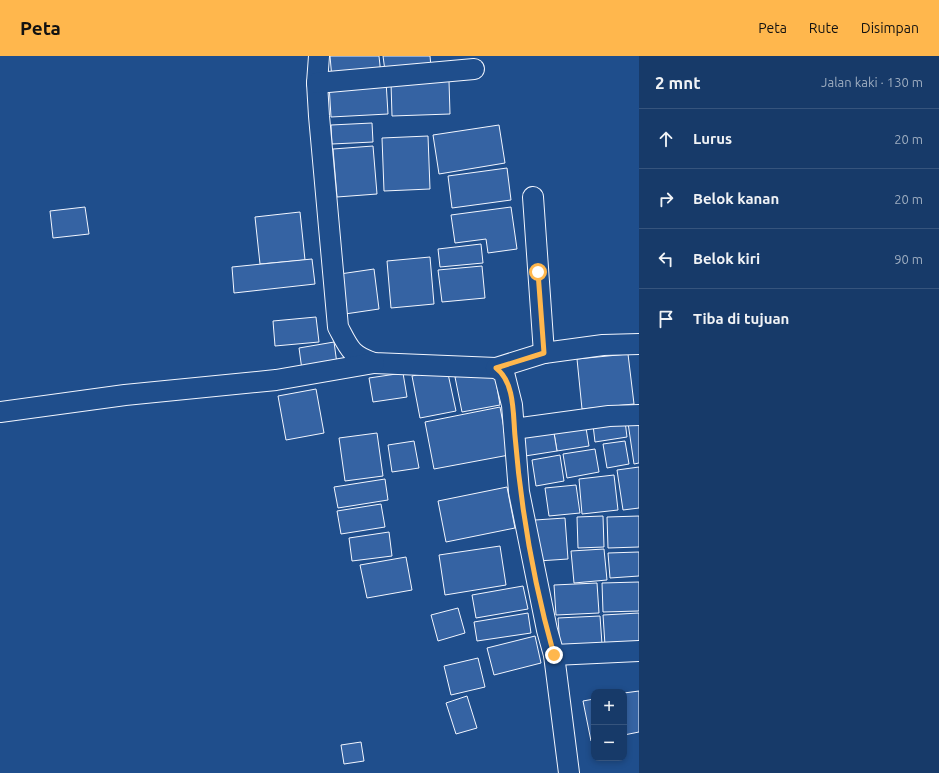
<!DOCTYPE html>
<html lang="id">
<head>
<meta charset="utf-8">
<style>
  body { margin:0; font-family:Ubuntu,sans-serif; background:#20416f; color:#f1f3f6 }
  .controls { position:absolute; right:12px; bottom:12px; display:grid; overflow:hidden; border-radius:8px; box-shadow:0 2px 6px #0003 }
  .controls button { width:36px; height:36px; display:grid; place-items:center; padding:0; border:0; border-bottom:1px solid #36547d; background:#173a69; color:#f1f3f6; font:20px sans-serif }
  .stop { position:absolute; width:12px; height:12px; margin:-9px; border:3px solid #ffb74d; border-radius:50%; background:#fff }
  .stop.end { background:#ffb74d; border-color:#fff; box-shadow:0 1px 4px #0008 }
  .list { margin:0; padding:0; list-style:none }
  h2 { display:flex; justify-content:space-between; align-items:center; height:52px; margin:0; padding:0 16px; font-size:17px }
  h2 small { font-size:13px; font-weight:400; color:#9eadc0 }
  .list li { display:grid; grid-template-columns:26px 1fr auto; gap:12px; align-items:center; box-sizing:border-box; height:60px; padding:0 16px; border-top:1px solid #36547d }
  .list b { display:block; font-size:15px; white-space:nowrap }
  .list em { font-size:13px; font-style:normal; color:#9eadc0 }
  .icon { flex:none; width:22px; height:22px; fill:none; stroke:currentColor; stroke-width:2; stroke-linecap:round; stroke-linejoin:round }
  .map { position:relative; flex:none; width:639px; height:717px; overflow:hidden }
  header { display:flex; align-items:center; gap:24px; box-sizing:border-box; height:56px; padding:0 20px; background:#ffb74d; color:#111 }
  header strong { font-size:19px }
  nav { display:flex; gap:22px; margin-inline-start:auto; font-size:14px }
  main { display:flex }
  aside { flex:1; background:#173a69 }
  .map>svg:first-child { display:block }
  .building { fill:#3563a3; stroke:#f2f6ff }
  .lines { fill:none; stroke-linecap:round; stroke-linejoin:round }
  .minor-casing { stroke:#f2f6ff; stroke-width:22 }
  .minor { stroke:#1f4e8c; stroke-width:20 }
  .route { stroke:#ffb74d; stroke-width:5 }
</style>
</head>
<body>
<header>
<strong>Peta</strong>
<nav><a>Peta</a><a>Rute</a><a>Disimpan</a></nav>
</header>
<main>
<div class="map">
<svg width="639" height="717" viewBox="0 0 639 717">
  <rect width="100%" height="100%" fill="#1f4e8c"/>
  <g class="building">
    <path d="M 330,0 L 379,0 L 381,19 L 332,23 Z"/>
    <path d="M 383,0 L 430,0 L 431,11 L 385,15 Z"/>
    <path d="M 386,25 L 388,58 L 331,61 L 329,28 Z"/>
    <path d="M 449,25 L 450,58 L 392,60 L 391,27 Z"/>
    <path d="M 372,67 L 373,86 L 332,88 L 331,69 Z"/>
    <path d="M 499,69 L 505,107 L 439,118 L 433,79 Z"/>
    <path d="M 428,80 L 430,133 L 384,135 L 382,82 Z"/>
    <path d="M 373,90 L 377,138 L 337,141 L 333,93 Z"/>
    <path d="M 507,112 L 511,144 L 452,152 L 448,120 Z"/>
    <path d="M 85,151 L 89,178 L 53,182 L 50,155 Z"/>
    <path d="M 511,151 L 517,193 L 488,197 L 486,183 L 455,187 L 451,159 Z"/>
    <path d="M 300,156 L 305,204 L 260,208 L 255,161 Z"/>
    <path d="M 481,188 L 483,207 L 440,211 L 438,193 Z"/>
    <path d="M 430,201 L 434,248 L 391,252 L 387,205 Z"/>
    <path d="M 312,203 L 315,228 L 234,237 L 232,211 Z"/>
    <path d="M 482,210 L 485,242 L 442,246 L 438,214 Z"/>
    <path d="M 374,213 L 379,253 L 345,258 L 340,218 Z"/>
    <path d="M 316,261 L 319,286 L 275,290 L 273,265 Z"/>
    <path d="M 334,286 L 337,308 L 302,314 L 299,292 Z"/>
    <path d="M 628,298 L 634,348 L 582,353 L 577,303 Z"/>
    <path d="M 447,313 L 456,355 L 420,362 L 412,320 Z"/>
    <path d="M 494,313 L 500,349 L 462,356 L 455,321 Z"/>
    <path d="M 403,317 L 407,341 L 373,346 L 369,322 Z"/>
    <path d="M 316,333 L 324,377 L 286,384 L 278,340 Z"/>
    <path d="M 500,351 L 509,399 L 434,413 L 425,366 Z"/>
    <path d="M 625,365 L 627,381 L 595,386 L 593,369 Z"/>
    <path d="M 585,366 L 589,390 L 557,395 L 553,371 Z"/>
    <path d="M 639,366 L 639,407 L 634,408 L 628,367 Z"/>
    <path d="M 553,371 L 557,395 L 525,400 L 521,375 Z"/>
    <path d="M 377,377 L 383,420 L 345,425 L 339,382 Z"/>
    <path d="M 414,385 L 419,412 L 392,416 L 388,389 Z"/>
    <path d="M 625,385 L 629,408 L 607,412 L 603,388 Z"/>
    <path d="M 595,393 L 599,416 L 567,422 L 563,398 Z"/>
    <path d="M 560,399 L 564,425 L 536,430 L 532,404 Z"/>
    <path d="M 639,411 L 639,452 L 623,454 L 617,414 Z"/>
    <path d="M 614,419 L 618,454 L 582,458 L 579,423 Z"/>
    <path d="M 385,423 L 388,444 L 338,452 L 334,431 Z"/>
    <path d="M 576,429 L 580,457 L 549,460 L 545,432 Z"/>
    <path d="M 507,431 L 515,472 L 446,486 L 438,445 Z"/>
    <path d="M 381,448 L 385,471 L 341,478 L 337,455 Z"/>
    <path d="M 603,460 L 604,491 L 578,492 L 577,461 Z"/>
    <path d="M 639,460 L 639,491 L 608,492 L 607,461 Z"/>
    <path d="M 565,462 L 568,503 L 538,505 L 535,464 Z"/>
    <path d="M 389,476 L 392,500 L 352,505 L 349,482 Z"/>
    <path d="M 500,490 L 506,529 L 445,539 L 439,499 Z"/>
    <path d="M 604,493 L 607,524 L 574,527 L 571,495 Z"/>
    <path d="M 639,496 L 639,520 L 610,522 L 608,497 Z"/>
    <path d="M 406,501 L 412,534 L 367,542 L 360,509 Z"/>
    <path d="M 639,526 L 639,555 L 603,556 L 602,527 Z"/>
    <path d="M 597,527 L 599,557 L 556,559 L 554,529 Z"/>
    <path d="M 523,530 L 528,553 L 476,562 L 472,539 Z"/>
    <path d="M 458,552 L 465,577 L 438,585 L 431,559 Z"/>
    <path d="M 528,557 L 531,577 L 477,585 L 474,566 Z"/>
    <path d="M 639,557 L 639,588 L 605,589 L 603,559 Z"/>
    <path d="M 600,560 L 602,588 L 560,591 L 558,562 Z"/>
    <path d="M 535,580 L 541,607 L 494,619 L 487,592 Z"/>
    <path d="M 478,602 L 485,631 L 451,639 L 444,610 Z"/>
    <path d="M 639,635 L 639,676 L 624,679 L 624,637 Z"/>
    <path d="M 467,640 L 477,672 L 456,678 L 446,647 Z"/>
    <path d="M 594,643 L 594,685 L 591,685 L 583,645 Z"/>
    <path d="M 361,686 L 364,705 L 344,708 L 341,689 Z"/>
  </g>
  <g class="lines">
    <g class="minor-casing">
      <g id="minor">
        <path d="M 319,0 L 317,27 L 319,60 L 338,271 C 349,292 351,300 374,307 L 496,312 L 504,317 L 512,349 L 519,436 L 547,574 L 554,599 L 569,717"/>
        <path d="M 317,27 L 474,13"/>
        <path d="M 533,141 L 544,297"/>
        <path d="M 496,312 L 544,297 L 603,289 L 639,288"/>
        <path d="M 0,356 L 125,339 L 276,324 L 374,307"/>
        <path d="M 514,373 L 609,360 L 639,359"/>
        <path d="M 554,599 L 639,595"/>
      </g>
    </g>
    <use href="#minor" class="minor"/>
  </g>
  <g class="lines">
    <path class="route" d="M 538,216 L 544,297 L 496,312 C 515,326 513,359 515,380 C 521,454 534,528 554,599"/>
  </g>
</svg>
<div class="controls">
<button>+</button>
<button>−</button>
</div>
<div class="stop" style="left:538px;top:216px"></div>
<div class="stop end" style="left:554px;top:599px"></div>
</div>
<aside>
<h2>2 mnt<small>Jalan kaki · 130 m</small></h2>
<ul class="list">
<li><svg class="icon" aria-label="ahead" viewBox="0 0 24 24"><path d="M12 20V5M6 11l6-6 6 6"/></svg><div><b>Lurus</b></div><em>20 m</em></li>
<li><svg class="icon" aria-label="right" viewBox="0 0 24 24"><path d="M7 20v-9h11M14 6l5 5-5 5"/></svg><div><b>Belok kanan</b></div><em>20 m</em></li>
<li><svg class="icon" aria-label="left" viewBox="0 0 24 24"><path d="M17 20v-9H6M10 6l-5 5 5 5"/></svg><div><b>Belok kiri</b></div><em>90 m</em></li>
<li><svg class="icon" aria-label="arrive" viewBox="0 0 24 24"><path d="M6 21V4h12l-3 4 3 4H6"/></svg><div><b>Tiba di tujuan</b></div></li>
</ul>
</aside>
</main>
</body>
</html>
